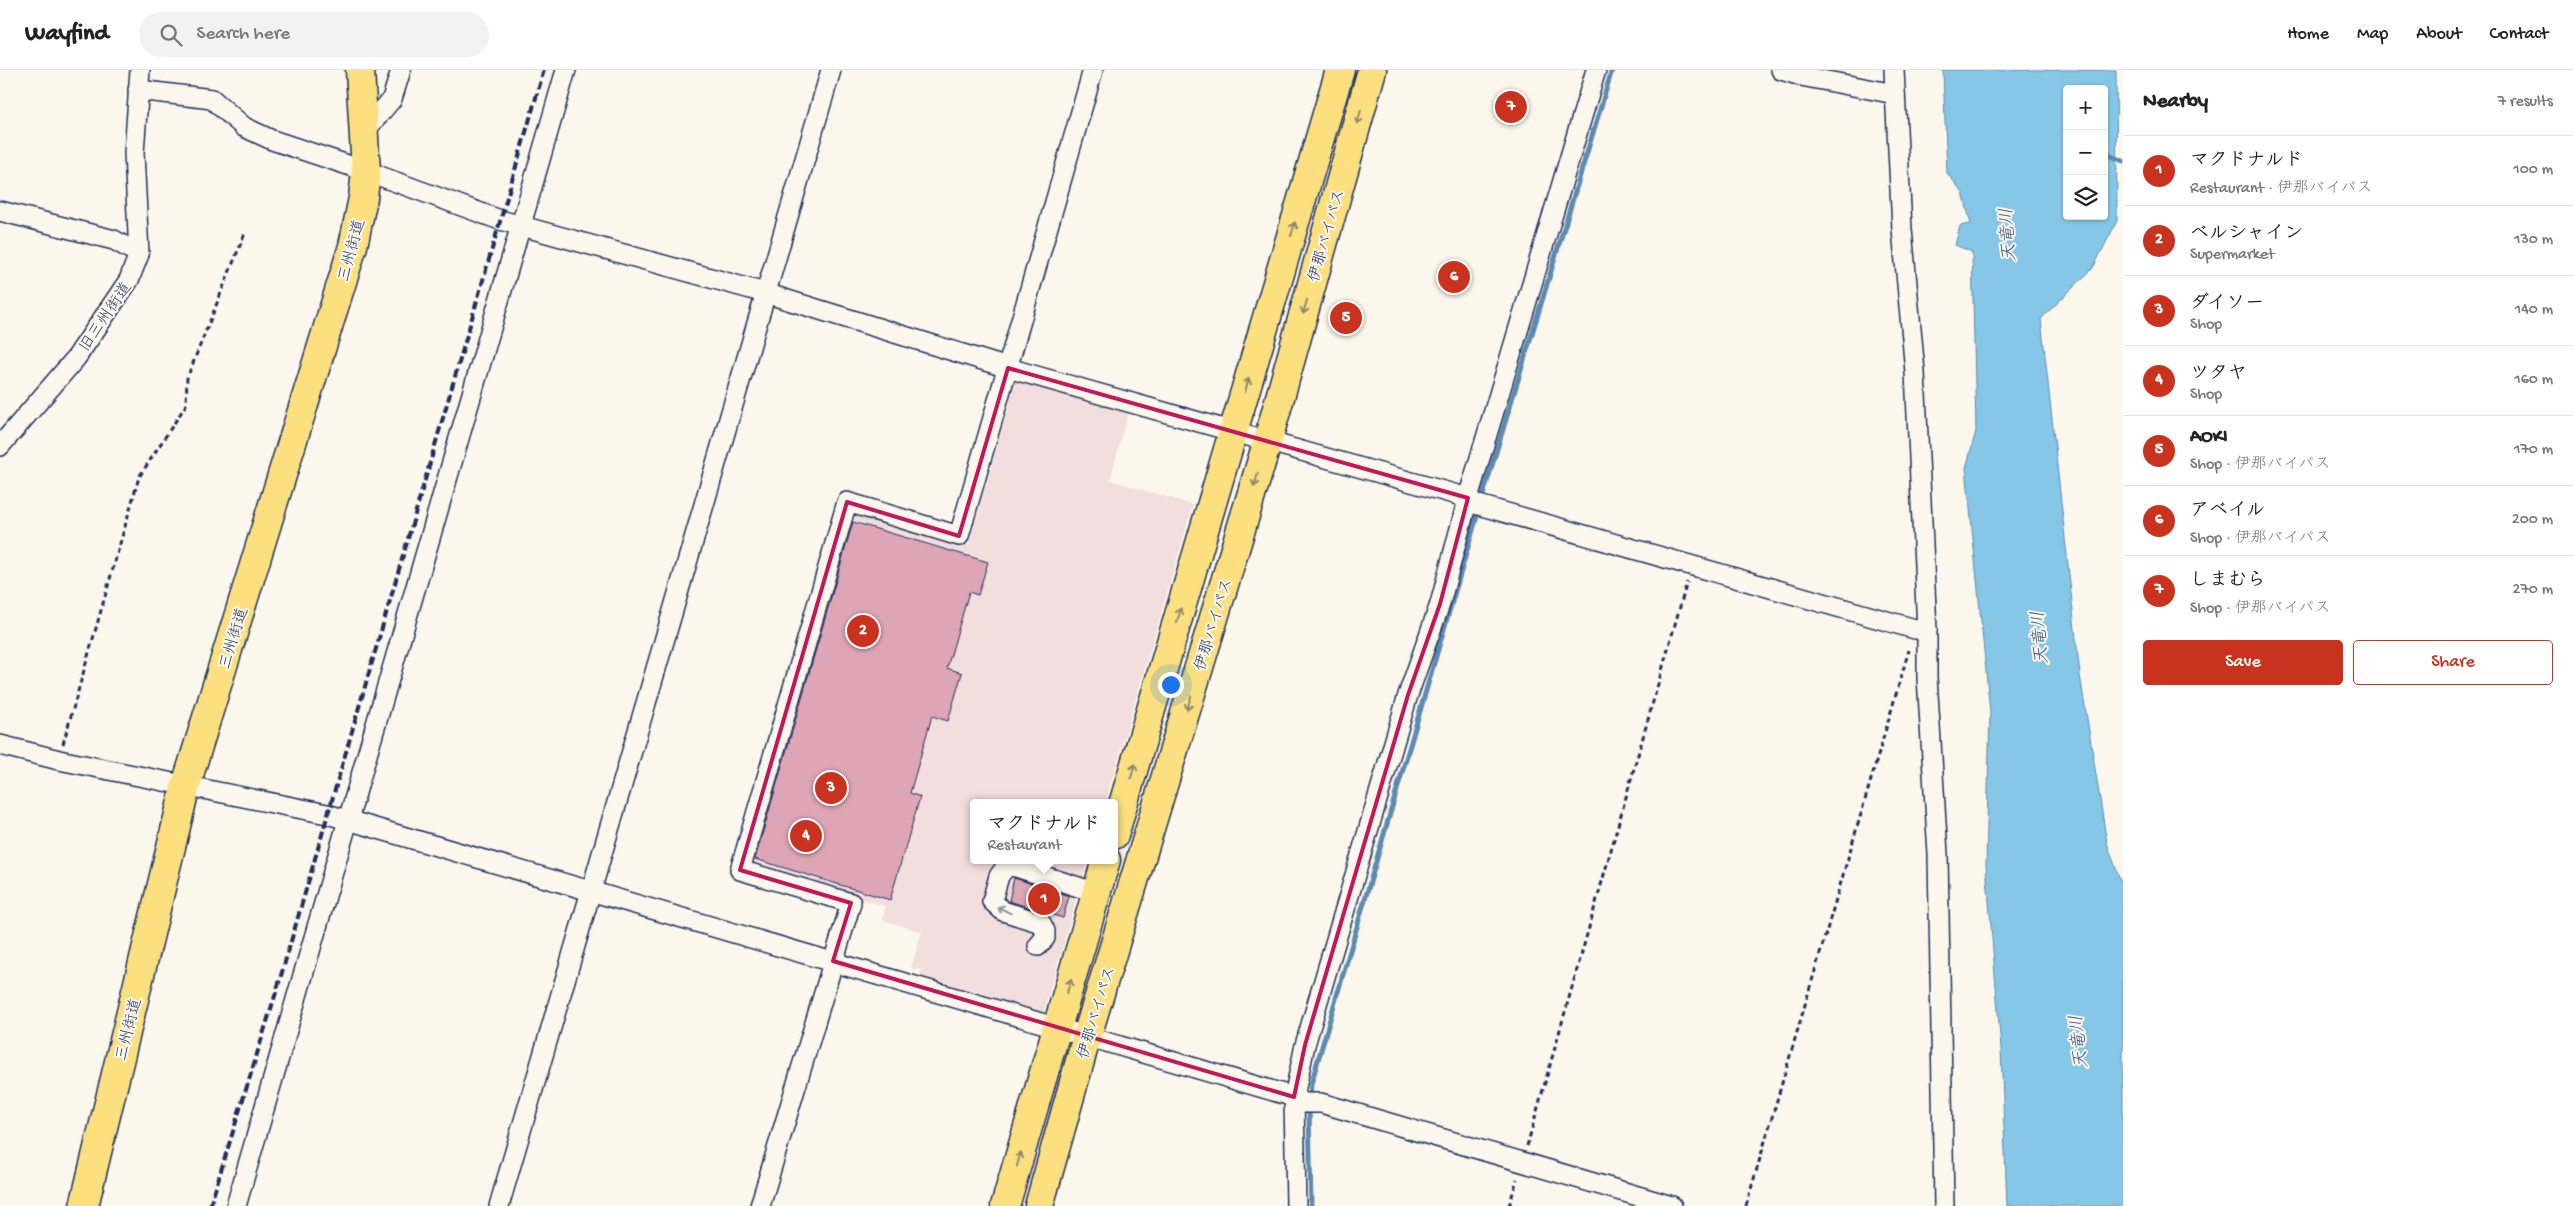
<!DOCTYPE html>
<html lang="en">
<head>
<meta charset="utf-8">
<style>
  body { margin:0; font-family:"Gochi Hand","Klee One",sans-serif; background:#f2f2f2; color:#222 }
  .controls { position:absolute; right:15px; top:15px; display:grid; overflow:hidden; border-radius:5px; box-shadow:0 1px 4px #0004 }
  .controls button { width:45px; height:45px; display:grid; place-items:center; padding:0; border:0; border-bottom:1px solid #e0e0e0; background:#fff; color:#222; font:25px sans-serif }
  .you { position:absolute; left:1170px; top:614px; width:18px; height:18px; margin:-12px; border:4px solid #fff; border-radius:50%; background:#1a73e8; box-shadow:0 0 0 8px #1a73e833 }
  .badge { display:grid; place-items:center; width:32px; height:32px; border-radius:50%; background:#c8321e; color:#fff; font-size:16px; font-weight:700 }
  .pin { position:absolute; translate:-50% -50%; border:2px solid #fff; box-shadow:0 1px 5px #0006 }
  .popup { position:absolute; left:970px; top:729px; width:148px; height:65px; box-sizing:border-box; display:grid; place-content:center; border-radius:5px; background:#fff; filter:drop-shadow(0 1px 4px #0005); font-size:16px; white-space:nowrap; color:#767676 }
  .popup b { font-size:19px; color:#222 }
  .popup::after { content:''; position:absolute; left:50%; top:100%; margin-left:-10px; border:10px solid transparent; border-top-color:#fff }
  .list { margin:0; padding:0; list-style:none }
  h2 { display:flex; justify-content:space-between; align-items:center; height:65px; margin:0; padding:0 20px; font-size:21px }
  h2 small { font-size:16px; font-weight:400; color:#767676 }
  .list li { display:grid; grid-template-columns:32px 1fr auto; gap:15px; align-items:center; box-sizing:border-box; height:70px; padding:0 20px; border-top:1px solid #e0e0e0 }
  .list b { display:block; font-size:19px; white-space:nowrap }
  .list p { margin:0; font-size:16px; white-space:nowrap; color:#767676 }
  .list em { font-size:16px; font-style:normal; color:#767676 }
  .actions { display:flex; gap:10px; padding:15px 20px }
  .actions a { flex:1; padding:11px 0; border:1px solid #c8321e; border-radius:5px; text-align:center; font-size:18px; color:#c8321e }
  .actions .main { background:#c8321e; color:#fff }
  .icon { flex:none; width:28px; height:28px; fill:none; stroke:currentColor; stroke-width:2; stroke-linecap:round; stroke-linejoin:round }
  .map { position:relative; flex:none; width:2123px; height:1136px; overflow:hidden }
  header { display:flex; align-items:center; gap:30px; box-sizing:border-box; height:70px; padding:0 25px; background:#fff; border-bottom:1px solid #e0e0e0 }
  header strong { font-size:24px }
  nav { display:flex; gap:28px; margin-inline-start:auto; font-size:18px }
  .search { width:350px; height:45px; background:#f2f2f2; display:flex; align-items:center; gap:12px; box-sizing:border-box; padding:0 18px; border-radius:28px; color:#767676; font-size:19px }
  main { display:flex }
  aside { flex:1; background:#fff }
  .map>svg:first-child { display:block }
  .built { fill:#f2dedc }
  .water { fill:#86c7e7; stroke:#5b8ab0; fill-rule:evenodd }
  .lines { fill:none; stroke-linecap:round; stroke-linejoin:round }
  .stream { stroke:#5b8ab0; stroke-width:5 }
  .building { fill:#dea5b6; stroke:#1b2f5e }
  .minor-casing { stroke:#1b2f5e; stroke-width:22 }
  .highway-casing { stroke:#1b2f5e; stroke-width:31 }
  .path { stroke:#1b2f5e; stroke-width:3; stroke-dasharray:5 4; stroke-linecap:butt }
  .minor { stroke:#fbf7ec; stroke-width:19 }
  .highway { stroke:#fce080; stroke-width:28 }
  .rail { stroke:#1b2f5e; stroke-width:4; stroke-dasharray:8 4; stroke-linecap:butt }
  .oneway { stroke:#8c886f }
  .oneway2 { stroke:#8b93a5 }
  .marked { fill:none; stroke:#c2185b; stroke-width:4; stroke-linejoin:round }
  .labels { text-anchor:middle; stroke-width:4; stroke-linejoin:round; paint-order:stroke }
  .street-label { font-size:16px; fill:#1b2f5e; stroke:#fbf7ec }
  .water-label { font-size:18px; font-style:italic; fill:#365580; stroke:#fbf7ec }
</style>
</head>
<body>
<header>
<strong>Wayfind</strong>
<div class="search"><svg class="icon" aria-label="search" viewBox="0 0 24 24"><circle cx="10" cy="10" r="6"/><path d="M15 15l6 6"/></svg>Search here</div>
<nav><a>Home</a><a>Map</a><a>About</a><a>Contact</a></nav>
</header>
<main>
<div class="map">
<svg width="2123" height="1136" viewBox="0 0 2123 1136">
  <rect width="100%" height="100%" fill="#fbf7ec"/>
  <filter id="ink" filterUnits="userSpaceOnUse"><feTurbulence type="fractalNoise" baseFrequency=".02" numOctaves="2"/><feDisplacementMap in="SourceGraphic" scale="10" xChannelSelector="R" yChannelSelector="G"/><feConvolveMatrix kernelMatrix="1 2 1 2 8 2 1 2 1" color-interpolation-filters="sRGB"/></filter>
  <g filter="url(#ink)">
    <path class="built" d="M 1016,310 L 1128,343 L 1110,410 L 1193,435 L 1105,733 L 974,733 L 974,790 L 1088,790 L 1043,943 L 919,908 L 922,900 L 911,898 L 922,862 L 883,850 L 885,836 L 761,799 L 752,793 L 750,787 L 849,450 L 862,445 L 969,475 Z"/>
    <path class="water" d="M 1943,0 L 2116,0 L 2117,151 L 2093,198 L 2041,249 L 2080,605 L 2107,773 L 2123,818 L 2123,1136 L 2007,1136 L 2001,978 L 1986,795 L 1990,642 L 1966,398 L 1976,361 L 1972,182 L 1955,175 L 1960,156 L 1971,154 L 1963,123 L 1947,103 ZM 2067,19 L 2104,19 L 2104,146 L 2067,146 Z"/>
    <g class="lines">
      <g class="stream">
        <path d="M 2104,83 L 2123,91"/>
        <path d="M 1483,425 L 1612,0"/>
        <path d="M 1310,1029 L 1311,1014 L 1477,446"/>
        <path d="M 1309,1037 L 1311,1136"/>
      </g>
    </g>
    <g class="building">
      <path d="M 853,452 L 988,492 L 978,525 L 969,522 L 947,598 L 962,603 L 948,651 L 932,646 L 910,723 L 920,727 L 890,830 L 755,789 Z"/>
      <path d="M 1014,808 L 1069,826 L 1063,848 L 1009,831 Z"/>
    </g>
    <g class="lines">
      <g class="minor-casing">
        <g id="minor">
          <path d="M 1781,0 L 1801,6 L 1895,24"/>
          <path d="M 1894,0 L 1902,159 L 1915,302 L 1927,560 L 1927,607 L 1938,784 L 1944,1136"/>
          <path d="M 138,20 L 212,29 L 244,57 L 272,70 L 366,101 L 500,150 L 765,223 L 1008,298 L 1468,428 L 1475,434 L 1915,559 L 1927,560"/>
          <path d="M 365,61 L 392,29 L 401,0"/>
          <path d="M 0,141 L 114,170 L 139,184"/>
          <path d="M 0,376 L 76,288 L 129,210 L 139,184 L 134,83 L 140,0"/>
          <path d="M 0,675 L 59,690 L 327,744 L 1294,1027 L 1304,1033 L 1321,1033 L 1672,1136"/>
          <path d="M 1038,876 L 1045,868 L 1045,861 L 1041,853 L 1003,841 L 992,831 L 999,806 L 1005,798 L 1013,796 L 1097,823"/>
          <path d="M 236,1136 L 566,0"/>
          <path d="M 499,1136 L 831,0"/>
          <path d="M 760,1136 L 851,833 L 740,800 L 847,432 L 959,466 L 1093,0"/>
          <path d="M 1296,1136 L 1294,1027 L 1305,975 L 1408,625 L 1440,534 L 1468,428 L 1596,0"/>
        </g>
      </g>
      <g class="highway-casing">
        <g id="highway">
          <path d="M 1114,765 L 1340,0"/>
          <path d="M 84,1136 L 186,715 L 353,176 L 363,128 L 366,101 L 360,0"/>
          <path d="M 1005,1136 L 1106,790"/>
          <path d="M 1039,1136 L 1087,966 L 1268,370 L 1372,0"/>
        </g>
      </g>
      <g class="path">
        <path d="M 63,674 L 139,407 L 186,335 L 187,308 L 245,163"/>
        <path d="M 1527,1076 L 1687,512"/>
        <path d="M 1509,1136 L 1517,1109"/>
        <path d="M 1746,1136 L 1909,580"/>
      </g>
      <use href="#minor" class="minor"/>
      <use href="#highway" class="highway"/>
      <path class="rail" d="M 210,1136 L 278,916 L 544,0"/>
    </g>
    <defs><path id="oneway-shaft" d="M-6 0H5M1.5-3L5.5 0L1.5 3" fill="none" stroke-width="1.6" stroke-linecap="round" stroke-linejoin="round" transform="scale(1.25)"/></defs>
    <g class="oneway">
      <use href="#oneway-shaft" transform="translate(1359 47) rotate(106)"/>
      <use href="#oneway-shaft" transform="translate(1293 159) rotate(-74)"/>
      <use href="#oneway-shaft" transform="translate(1305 237) rotate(106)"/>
      <use href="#oneway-shaft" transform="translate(1247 315) rotate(-74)"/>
      <use href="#oneway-shaft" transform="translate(1256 410) rotate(107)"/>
      <use href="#oneway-shaft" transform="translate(1179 545) rotate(-74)"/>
      <use href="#oneway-shaft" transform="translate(1189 633) rotate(107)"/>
      <use href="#oneway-shaft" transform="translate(1133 701) rotate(-73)"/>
      <use href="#oneway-shaft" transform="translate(1069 916) rotate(-74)"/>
      <use href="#oneway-shaft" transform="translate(1019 1089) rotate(-74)"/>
    </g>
    <use class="oneway2" href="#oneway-shaft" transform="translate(1004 840) rotate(-154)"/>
  </g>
  <path class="marked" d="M 1008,298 L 1468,428 L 1440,534 L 1408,625 L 1305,975 L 1294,1027 L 833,891 L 851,833 L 740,800 L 847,432 L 959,466 Z"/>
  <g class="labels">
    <g class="street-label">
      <text transform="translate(1325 165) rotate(-74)" y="6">伊那バイパス</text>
      <text transform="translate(350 180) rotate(-75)" y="6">三州街道</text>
      <text transform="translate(104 246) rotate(-56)" y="6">旧三州街道</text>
      <text transform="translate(1212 554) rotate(-73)" y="6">伊那バイパス</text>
      <text transform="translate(232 568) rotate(-73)" y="6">三州街道</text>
      <text transform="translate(1095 942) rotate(-73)" y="6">伊那バイパス</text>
      <text transform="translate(127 959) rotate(-76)" y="6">三州街道</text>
    </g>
    <g class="water-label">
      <text transform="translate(2007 165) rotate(-94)" y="6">天竜川</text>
      <text transform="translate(2039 568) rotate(-95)" y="6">天竜川</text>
      <text transform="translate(2078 972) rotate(-96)" y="6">天竜川</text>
    </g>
  </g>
</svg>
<div class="controls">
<button>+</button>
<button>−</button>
<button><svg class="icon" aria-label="layers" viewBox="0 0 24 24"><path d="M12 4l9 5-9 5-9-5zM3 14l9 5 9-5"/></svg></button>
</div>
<div class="you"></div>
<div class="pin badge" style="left:1044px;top:829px">1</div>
<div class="popup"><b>マクドナルド</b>Restaurant</div>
<div class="pin badge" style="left:863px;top:561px">2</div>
<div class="pin badge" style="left:831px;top:718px">3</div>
<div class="pin badge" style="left:806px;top:766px">4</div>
<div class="pin badge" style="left:1346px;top:248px">5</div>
<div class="pin badge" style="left:1454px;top:207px">6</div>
<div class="pin badge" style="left:1511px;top:37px">7</div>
</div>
<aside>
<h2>Nearby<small>7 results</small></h2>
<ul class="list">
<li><span class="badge">1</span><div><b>マクドナルド</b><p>Restaurant · 伊那バイパス</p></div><em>100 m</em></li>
<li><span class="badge">2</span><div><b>ベルシャイン</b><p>Supermarket</p></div><em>130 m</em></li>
<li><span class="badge">3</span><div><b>ダイソー</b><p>Shop</p></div><em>140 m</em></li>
<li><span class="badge">4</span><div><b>ツタヤ</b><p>Shop</p></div><em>160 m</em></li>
<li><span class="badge">5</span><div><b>AOKI</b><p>Shop · 伊那バイパス</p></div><em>170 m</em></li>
<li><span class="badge">6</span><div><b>アベイル</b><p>Shop · 伊那バイパス</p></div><em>200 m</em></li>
<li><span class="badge">7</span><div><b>しまむら</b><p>Shop · 伊那バイパス</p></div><em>270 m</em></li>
</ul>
<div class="actions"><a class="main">Save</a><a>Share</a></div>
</aside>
</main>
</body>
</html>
